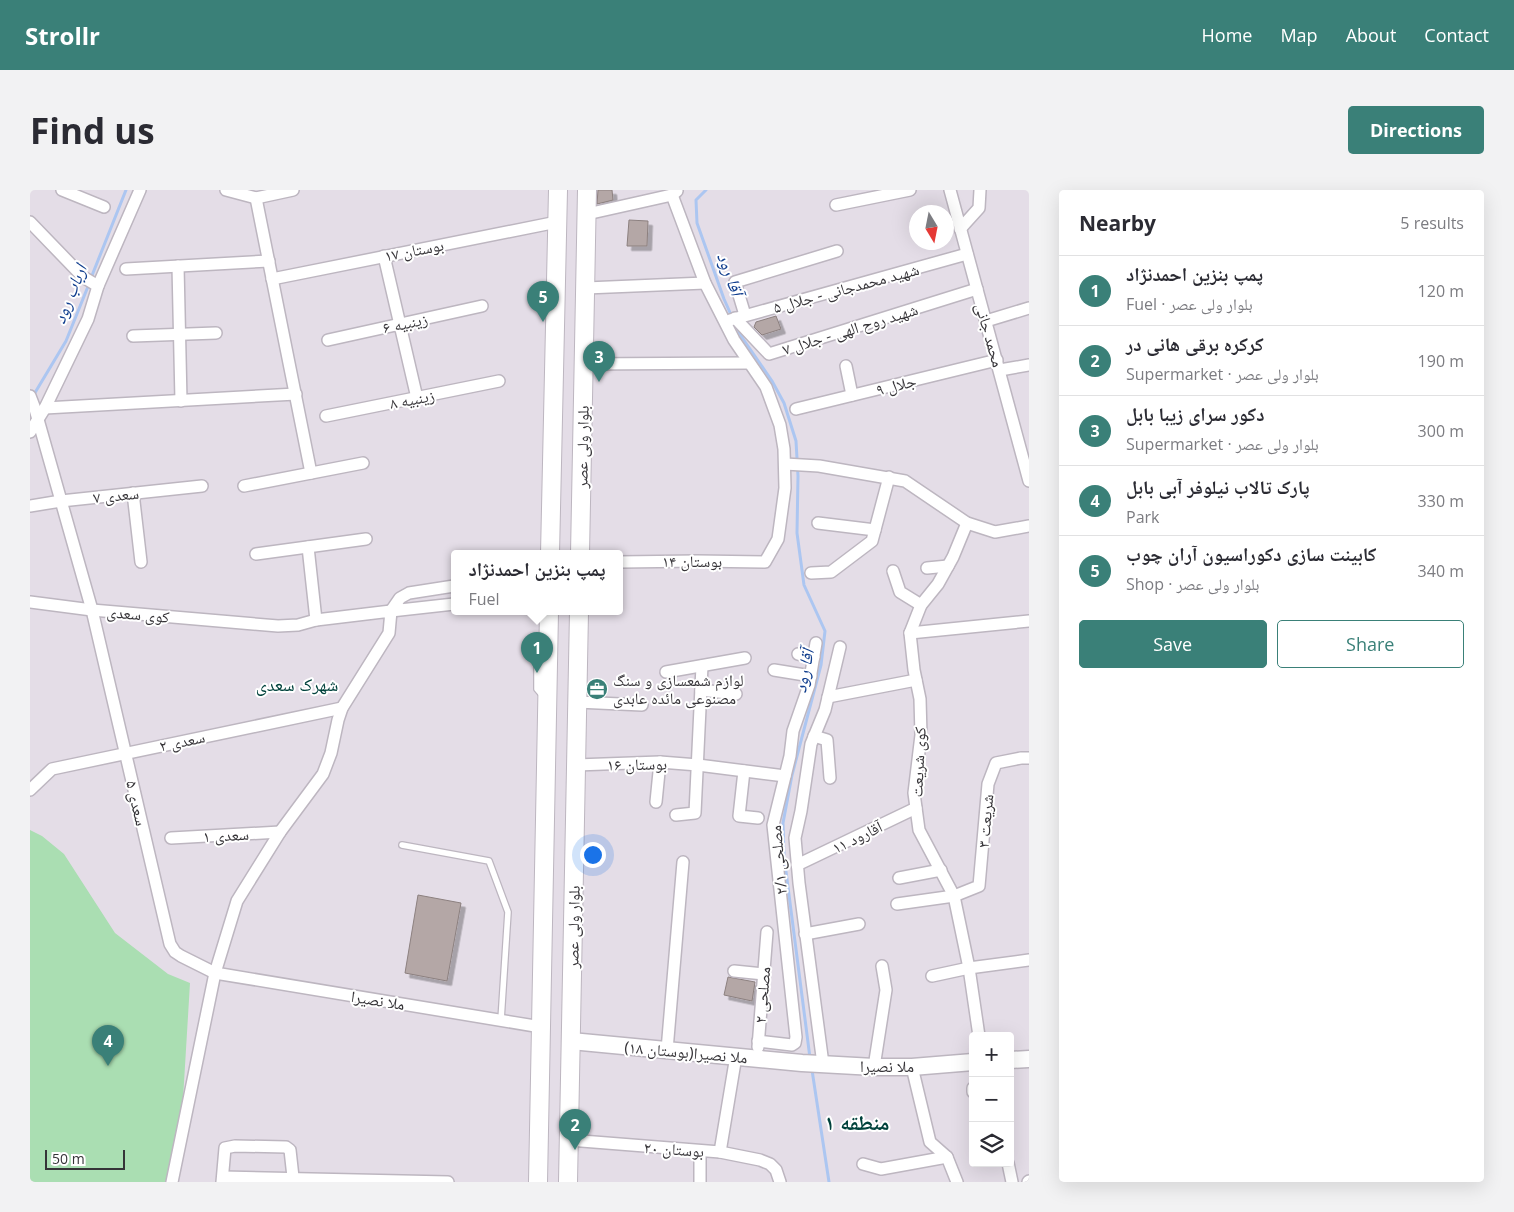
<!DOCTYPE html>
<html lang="en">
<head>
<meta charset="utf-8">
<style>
  body { margin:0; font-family:"Open Sans","Noto Naskh Arabic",sans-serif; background:#f2f2f3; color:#2b2b33 }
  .controls { position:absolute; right:15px; bottom:15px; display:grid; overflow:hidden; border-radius:5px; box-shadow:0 5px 20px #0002 }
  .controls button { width:45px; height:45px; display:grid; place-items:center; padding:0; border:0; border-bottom:1px solid #e1e1e2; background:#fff; color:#2b2b33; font:25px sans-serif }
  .compass { position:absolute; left:879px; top:15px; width:45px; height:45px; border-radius:50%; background:#fff; box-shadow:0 5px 20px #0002; rotate:170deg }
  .scale { position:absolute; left:15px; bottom:12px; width:80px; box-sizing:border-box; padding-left:5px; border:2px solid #363438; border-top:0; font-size:14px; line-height:18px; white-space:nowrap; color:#363438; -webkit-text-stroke:4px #fff; paint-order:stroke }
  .you { position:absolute; left:562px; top:664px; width:18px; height:18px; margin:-12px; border:4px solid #fff; border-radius:50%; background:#1a73e8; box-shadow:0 0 0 8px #1a73e833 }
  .badge { display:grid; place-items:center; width:32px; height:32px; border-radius:50%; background:#3a8078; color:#fff; font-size:16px; font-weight:700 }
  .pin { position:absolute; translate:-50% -41px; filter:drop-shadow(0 1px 2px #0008) }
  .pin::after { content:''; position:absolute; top:26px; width:18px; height:15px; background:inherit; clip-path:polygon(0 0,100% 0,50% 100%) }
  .popup { position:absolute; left:421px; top:360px; width:172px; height:65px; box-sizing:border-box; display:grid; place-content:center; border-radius:5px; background:#fff; filter:drop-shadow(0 1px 4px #0005); font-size:16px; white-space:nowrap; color:#7c7c81 }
  .popup b { font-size:19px; color:#2b2b33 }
  .popup::after { content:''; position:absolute; left:50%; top:100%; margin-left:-10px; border:10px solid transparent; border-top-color:#fff }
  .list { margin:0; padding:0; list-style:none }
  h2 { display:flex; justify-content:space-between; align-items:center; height:65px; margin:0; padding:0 20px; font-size:21px }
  h2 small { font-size:16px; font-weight:400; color:#7c7c81 }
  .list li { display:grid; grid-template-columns:32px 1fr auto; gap:15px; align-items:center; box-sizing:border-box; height:70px; padding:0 20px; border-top:1px solid #e1e1e2 }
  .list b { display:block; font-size:19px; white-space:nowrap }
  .list p { margin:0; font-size:16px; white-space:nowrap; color:#7c7c81 }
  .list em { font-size:16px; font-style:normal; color:#7c7c81 }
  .actions { display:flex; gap:10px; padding:15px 20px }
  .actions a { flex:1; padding:11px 0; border:1px solid #3a8078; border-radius:5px; text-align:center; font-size:18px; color:#3a8078 }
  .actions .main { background:#3a8078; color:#fff }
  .icon { flex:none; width:28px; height:28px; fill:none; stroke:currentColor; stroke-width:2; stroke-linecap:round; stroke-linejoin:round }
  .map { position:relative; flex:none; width:999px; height:992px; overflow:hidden; border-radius:5px }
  header { display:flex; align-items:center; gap:30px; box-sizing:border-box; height:70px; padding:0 25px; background:#3a8078; color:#fff }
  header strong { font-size:24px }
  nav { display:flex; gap:28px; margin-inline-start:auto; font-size:18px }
  .intro { display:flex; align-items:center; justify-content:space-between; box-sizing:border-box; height:120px; padding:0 30px }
  h1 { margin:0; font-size:35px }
  .button { padding:12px 22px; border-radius:5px; background:#3a8078; color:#fff; font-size:18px; font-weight:700 }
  main { display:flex; gap:30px; padding:0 30px }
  aside { flex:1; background:#fff; border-radius:5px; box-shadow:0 5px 20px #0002 }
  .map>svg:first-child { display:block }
  .green { fill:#aadeb2 }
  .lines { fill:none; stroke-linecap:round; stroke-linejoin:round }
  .stream { stroke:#acc6f1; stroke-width:3 }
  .building { fill:#b4a7a6; stroke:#8c807f; filter:url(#shadow) }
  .lane-casing { stroke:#bdb6c0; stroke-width:8 }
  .street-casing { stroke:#bdb6c0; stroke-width:14 }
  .secondary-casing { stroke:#bdb6c0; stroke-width:19 }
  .primary-casing { stroke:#bdb6c0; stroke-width:20 }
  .lane { stroke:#fff; stroke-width:5.5 }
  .street { stroke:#fff; stroke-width:11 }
  .secondary { stroke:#fff; stroke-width:16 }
  .primary { stroke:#fff; stroke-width:18 }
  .labels { text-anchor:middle; stroke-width:4; stroke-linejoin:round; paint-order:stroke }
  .street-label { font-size:16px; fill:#363438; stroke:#fff }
  .poi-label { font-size:16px; fill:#363438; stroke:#fff; text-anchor:start }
  .water-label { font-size:18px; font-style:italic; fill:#113e8e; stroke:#fff }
  .neighbourhood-label { font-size:18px; fill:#00423c; stroke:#fff }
  .district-label { font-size:21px; font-weight:bold; fill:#00423c; stroke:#fff }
</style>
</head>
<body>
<header>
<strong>Strollr</strong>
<nav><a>Home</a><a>Map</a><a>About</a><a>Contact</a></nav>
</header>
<div class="intro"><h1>Find us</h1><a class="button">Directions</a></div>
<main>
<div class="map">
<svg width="999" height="992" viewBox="0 0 999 992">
  <defs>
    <filter id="shadow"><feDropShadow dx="4.5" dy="4.5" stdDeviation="0" flood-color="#0004"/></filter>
  </defs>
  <rect width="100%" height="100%" fill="#e4dde7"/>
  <path class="green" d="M 0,640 L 12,646 L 34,664 L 85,743 L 138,784 L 160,793 L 150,959 L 142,992 L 0,992 Z"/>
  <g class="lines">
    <g class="stream">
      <path d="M 676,0 L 666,10 L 667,33 L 694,109 L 702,127"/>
      <path d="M 61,88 L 96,0"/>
      <path d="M 707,137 L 711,146 L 742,191 L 754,213 L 766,251 L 768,286 L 767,343 L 774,395 L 795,441 L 791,475 L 762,585 L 753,633 L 754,666 L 780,868"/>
      <path d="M 3,206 L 36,151 L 59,94"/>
      <path d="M 782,880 L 799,992"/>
    </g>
  </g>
  <g class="building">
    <path d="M 568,0 L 582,0 L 583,10 L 567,14 Z"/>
    <path d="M 599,30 L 618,31 L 617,56 L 597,56 Z"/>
    <path d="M 746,126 L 751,139 L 732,145 L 724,137 L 726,132 Z"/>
    <path d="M 388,705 L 431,713 L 417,791 L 375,783 Z"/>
    <path d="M 698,787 L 725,792 L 722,811 L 694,805 Z"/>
  </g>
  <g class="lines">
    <g class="lane-casing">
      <g id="lane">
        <path d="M 513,506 L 507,499 L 507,467 L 516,465"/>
        <path d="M 372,655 L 459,671 L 478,722 L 471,830"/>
      </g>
    </g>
    <g class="street-casing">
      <g id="street">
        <path d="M 32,0 L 74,17"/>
        <path d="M 196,0 L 226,8 L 263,0"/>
        <path d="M 920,0 L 999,291"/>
        <path d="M 226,8 L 281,283"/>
        <path d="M 806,15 L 880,0"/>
        <path d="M 557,24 L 642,5 L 647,1"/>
        <path d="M 0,32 L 53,87 L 68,96"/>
        <path d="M 930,39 L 949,18 L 950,0"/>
        <path d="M 354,66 L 387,208"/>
        <path d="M 148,76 L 151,211"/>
        <path d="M 96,79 L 239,71"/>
        <path d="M 242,89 L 527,32"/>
        <path d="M 556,98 L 675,93"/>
        <path d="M 715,125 L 705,92 L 807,61"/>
        <path d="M 705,128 L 739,164 L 947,99"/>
        <path d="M 700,130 L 937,64"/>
        <path d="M 956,131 L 999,118"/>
        <path d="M 103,146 L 186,143"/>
        <path d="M 298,150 L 452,116"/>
        <path d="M 554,174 L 719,173"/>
        <path d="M 816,176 L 822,205"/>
        <path d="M 970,180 L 999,175"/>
        <path d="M 0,206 L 5,219 L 62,420 L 140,754 L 145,762 L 151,766 L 185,783 L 511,837"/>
        <path d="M 15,218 L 266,204"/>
        <path d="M 766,219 L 967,170"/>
        <path d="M 296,226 L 469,191"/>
        <path d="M 0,242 L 15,218 L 58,129 L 68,96 L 110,0"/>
        <path d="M 755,274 L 789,276 L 875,291 L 937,333 L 965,342 L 999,336"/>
        <path d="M 214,296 L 333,273"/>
        <path d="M 103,303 L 111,372"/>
        <path d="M 0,316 L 31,311 L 172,296"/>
        <path d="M 788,333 L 845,340"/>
        <path d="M 937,333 L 923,367 L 908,394 L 891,415 L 880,443 L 884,480 L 890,509 L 891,545 L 884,603 L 889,640 L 924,706 L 939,778 L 949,846"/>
        <path d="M 278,357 L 286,430"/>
        <path d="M 226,364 L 336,349"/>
        <path d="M 590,372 L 667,371 L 735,372 L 748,349 L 755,298 L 754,259 L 750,235 L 736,197 L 704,150 L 675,93 L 642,5"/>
        <path d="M 897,378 L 918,376"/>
        <path d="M 863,381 L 870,402 L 891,415"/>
        <path d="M 781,383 L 801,382 L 842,351 L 859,287"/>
        <path d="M 424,396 L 379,403 L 370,408 L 361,421 L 424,414"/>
        <path d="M 0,412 L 62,420 L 248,436 L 268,435 L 286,430 L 361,421 L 359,443 L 312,518 L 308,530 L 301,563 L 293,584 L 250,642 L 207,711 L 185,783 L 142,992"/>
        <path d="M 880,443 L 999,431"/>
        <path d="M 768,464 L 784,467"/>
        <path d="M 744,480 L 781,486"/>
        <path d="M 636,482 L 715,468"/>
        <path d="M 671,500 L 706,504"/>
        <path d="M 798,507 L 886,490"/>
        <path d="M 547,512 L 612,515"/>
        <path d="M 784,546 L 797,550 L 800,588"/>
        <path d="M 546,575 L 630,572 L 668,575 L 755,586"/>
        <path d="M 714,581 L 709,626 L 728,628"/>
        <path d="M 0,600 L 22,579 L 312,518"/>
        <path d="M 626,612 L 630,572"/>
        <path d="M 646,625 L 665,623 L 672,476"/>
        <path d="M 141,648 L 250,642"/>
        <path d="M 767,675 L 886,618"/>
        <path d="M 869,688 L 911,680"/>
        <path d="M 867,714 L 924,706 L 949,696 L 958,594 L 966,573 L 991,568 L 999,568"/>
        <path d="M 775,744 L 829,734"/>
        <path d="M 704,781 L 734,784"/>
        <path d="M 902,786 L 939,778 L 999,770"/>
        <path d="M 728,851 L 762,855 L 765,853 L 766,847 L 743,635 L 760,566 L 763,541 L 779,495 L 786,453"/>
        <path d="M 728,857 L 737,742"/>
        <path d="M 637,860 L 653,672"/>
        <path d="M 793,874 L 769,693 L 765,648 L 771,621 L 781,554 L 795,520 L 810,457"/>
        <path d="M 844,877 L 856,800 L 852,776"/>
        <path d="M 882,877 L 900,952 L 917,967 L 927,992"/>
        <path d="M 943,898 L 943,902"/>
        <path d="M 539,950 L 690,962 L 730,970 L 740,974 L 746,980 L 750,992"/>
        <path d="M 670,961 L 670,992"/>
        <path d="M 690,962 L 706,866"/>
        <path d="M 978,973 L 982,992"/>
        <path d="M 833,974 L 851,979 L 917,967"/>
        <path d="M 193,987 L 418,992"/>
        <path d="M 192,992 L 195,958 L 205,956 L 256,957 L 260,960 L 263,987"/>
        <path d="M 998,992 L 999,991"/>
      </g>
    </g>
    <g class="secondary-casing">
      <g id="secondary">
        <path d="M 541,851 L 772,873 L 844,877 L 882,877 L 943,872"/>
        <path d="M 980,870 L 999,869"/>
      </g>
    </g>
    <g class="primary-casing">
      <g id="primary">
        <path d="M 520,364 L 528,0"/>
        <path d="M 550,364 L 557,0"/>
        <path d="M 508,992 L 519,422"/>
        <path d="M 538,992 L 549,422"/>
      </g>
    </g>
    <use href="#lane" class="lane"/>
    <use href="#street" class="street"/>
    <use href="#secondary" class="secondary"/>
    <use href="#primary" class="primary"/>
  </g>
  <defs>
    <g id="office-disc" transform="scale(1.125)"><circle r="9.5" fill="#3a8078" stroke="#fff"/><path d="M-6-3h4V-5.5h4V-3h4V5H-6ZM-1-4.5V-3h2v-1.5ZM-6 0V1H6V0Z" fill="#fff"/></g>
  </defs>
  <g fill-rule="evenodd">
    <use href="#office-disc" x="567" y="499"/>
  </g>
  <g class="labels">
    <g class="street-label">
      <text transform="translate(384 60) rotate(-11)" y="6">بوستان ۱۷</text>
      <text transform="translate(816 98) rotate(-15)" y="6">شهید محمدجانی - جلال ۵</text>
      <text transform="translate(375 133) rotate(-12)" y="6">زینبیه ۶</text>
      <text transform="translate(820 139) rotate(-17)" y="6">شهید روح الهی - جلال ۷</text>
      <text transform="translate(960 145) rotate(74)" y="6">محمد جانی</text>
      <text transform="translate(866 195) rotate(-14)" y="6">جلال ۹</text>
      <text transform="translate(382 209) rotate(-11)" y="6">زینبیه ۸</text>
      <text transform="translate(552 257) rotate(-89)" y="6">بلوار ولی عصر</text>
      <text transform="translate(86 305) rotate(-6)" y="6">سعدی ۷</text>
      <text x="662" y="377">بوستان ۱۴</text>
      <text transform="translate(108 424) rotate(5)" y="6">کوی سعدی</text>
      <text transform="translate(152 551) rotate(-12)" y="6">سعدی ۲</text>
      <text transform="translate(888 572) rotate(-87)" y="6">کوی شریعت</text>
      <text transform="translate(607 574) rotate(-1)" y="6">بوستان ۱۶</text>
      <text transform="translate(107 613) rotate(77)" y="6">سعدی ۵</text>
      <text transform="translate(955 631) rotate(-85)" y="6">شریعت ۳</text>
      <text transform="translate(196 645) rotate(-3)" y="6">سعدی ۱</text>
      <text transform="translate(827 647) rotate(-26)" y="6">آقارود ۱۱</text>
      <text transform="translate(748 670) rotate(-95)" y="6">مصلحی ۲/۱</text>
      <text transform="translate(543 737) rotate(-89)" y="6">بلوار ولی عصر</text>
      <text transform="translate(732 805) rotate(-85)" y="6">مصلحی ۲</text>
      <text transform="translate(348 810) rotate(9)" y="6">ملا نصیرا</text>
      <text transform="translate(656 862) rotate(5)" y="6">ملا نصیرا(بوستان ۱۸)</text>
      <text x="857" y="882">ملا نصیرا</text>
      <text transform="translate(644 959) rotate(4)" y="6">بوستان ۲۰</text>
    </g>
    <g class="poi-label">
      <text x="583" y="496">لوازم شمعسازی و سنگ<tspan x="583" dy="18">مصنوعی مائده عابدی</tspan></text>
    </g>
    <g class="water-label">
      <text transform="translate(700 84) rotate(70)" y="6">آقا رود</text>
      <text transform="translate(40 104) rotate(-68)" y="6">ارباب رود</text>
      <text transform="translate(774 481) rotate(-79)" y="6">آقا رود</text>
    </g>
    <g class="neighbourhood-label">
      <text x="267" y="501">شهرک سعدی</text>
    </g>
    <g class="district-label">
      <text x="827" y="940">منطقه ۱</text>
    </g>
  </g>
</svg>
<div class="controls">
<button>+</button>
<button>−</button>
<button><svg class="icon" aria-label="layers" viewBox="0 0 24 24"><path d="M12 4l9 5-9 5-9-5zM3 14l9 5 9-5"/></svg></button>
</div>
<svg class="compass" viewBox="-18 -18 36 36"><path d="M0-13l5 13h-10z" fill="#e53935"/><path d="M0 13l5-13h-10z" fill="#7c7c81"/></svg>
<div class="scale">50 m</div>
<div class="you"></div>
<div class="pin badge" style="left:507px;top:483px">1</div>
<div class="popup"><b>پمپ بنزین احمدنژاد</b>Fuel</div>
<div class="pin badge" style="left:545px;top:960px">2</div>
<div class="pin badge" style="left:569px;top:192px">3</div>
<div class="pin badge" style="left:78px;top:876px">4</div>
<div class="pin badge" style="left:513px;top:132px">5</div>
</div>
<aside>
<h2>Nearby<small>5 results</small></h2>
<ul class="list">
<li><span class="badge">1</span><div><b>پمپ بنزین احمدنژاد</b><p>Fuel · بلوار ولی عصر</p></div><em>120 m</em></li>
<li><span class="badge">2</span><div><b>کرکره برقی هانی در</b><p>Supermarket · بلوار ولی عصر</p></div><em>190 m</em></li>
<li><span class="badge">3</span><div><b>دکور سرای زیبا بابل</b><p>Supermarket · بلوار ولی عصر</p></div><em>300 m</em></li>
<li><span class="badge">4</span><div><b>پارک تالاب نیلوفر آبی بابل</b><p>Park</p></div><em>330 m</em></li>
<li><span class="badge">5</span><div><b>کابینت سازی دکوراسیون آران چوب</b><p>Shop · بلوار ولی عصر</p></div><em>340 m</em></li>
</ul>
<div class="actions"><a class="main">Save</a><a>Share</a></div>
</aside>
</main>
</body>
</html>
